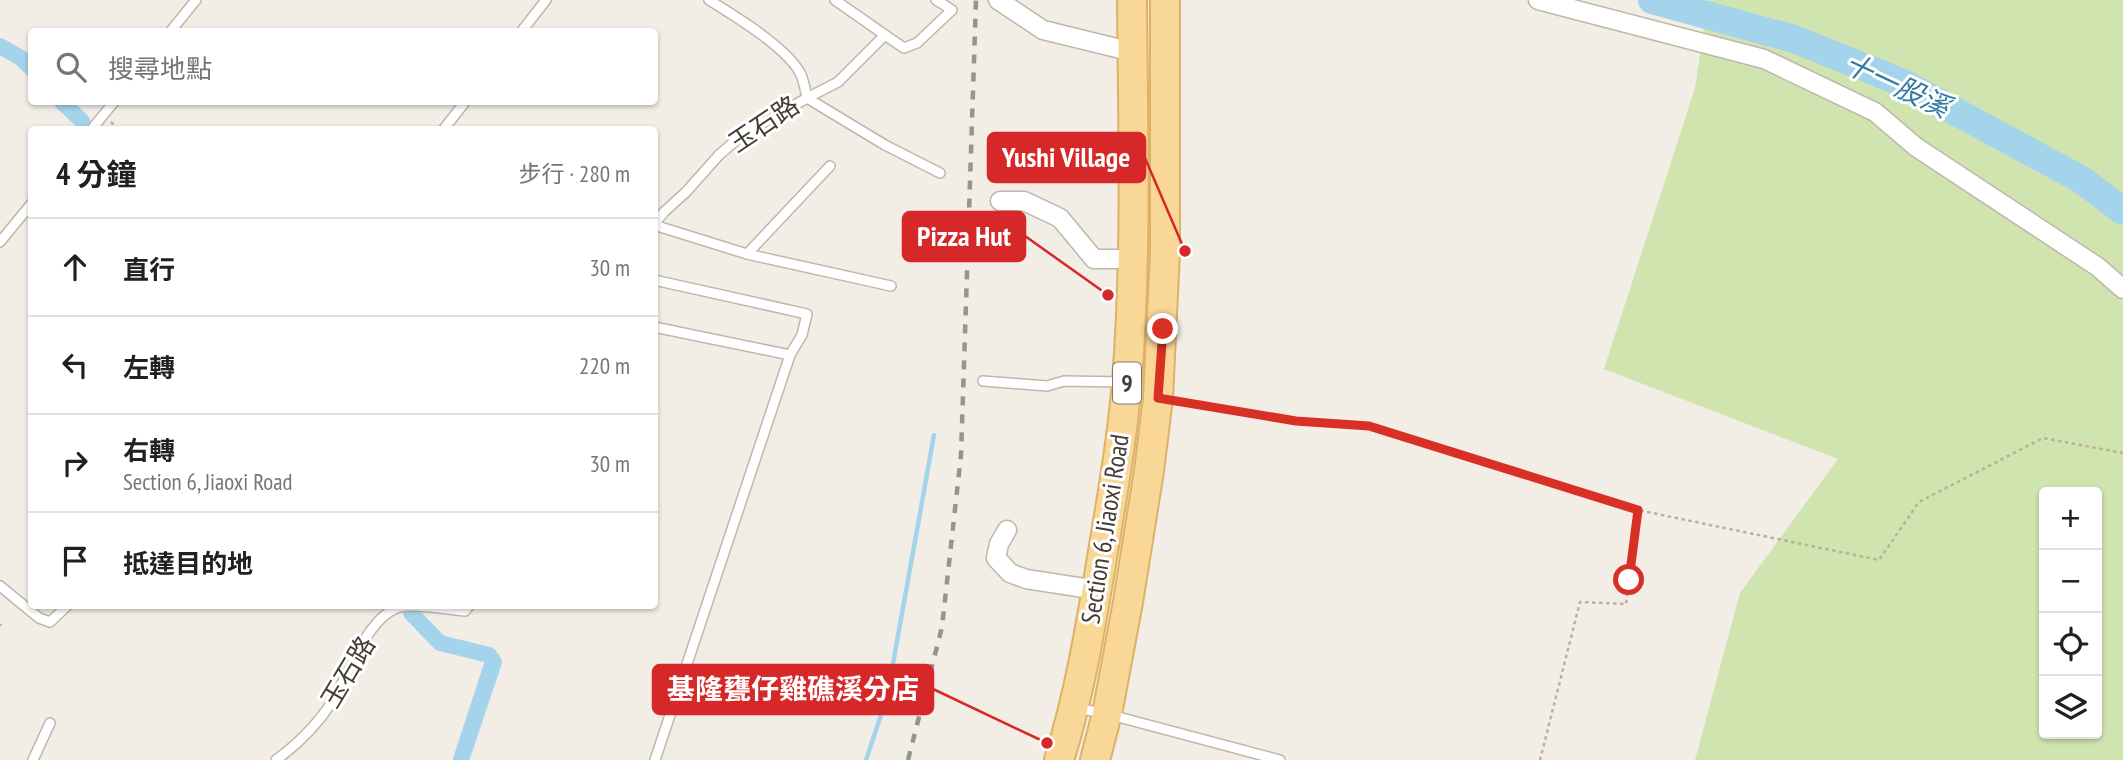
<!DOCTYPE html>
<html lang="zh-TW">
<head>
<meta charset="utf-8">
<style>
  body { margin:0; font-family:"PT Sans Narrow","Noto Sans TC",sans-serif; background:#f6f6f6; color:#202124 }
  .controls { position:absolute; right:21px; bottom:21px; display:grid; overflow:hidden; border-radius:7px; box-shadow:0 2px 5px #0004 }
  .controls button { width:63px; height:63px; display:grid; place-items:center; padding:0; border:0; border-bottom:2px solid #e0e0e0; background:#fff; color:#202124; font:35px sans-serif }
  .stop { position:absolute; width:21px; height:21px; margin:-16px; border:5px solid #d93025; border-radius:50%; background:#fff }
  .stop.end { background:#d93025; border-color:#fff; box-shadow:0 2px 7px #0008 }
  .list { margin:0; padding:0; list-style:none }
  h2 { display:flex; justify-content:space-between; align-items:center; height:91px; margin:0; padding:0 28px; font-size:30px }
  h2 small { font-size:23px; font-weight:400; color:#757577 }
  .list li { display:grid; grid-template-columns:46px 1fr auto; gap:21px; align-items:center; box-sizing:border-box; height:98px; padding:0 28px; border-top:2px solid #e0e0e0 }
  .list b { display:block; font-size:26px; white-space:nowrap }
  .list p { margin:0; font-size:23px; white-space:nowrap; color:#757577 }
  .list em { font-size:23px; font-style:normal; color:#757577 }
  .icon { flex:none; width:38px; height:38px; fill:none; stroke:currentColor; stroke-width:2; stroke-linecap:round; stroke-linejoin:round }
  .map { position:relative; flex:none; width:2123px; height:760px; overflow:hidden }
  .search { position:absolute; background:#fff; box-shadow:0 2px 5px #0004; left:28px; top:28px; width:630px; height:77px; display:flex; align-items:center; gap:18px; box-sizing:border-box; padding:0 24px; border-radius:7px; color:#757577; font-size:26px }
  .panel { position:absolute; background:#fff; box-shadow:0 2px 5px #0004; left:28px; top:126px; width:630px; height:483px; border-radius:7px }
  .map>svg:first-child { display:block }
  .green { fill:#d0e4b0; fill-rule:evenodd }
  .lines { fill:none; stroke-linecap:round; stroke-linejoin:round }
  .stream { stroke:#a4d3ec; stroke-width:4.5 }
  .canal { stroke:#a4d3ec; stroke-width:16 }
  .river { stroke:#a4d3ec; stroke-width:28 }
  .service-casing { stroke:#bfb7ab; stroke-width:12 }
  .minor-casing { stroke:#bfb7ab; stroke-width:21 }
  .primary-casing { stroke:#ddb268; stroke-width:32 }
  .path { stroke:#bdaf9a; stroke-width:2.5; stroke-dasharray:3.5 3.5; stroke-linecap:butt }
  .service { stroke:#fff; stroke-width:9 }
  .minor { stroke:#fff; stroke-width:18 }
  .primary { stroke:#f8d797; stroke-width:28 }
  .rail { stroke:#949494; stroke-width:4.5; stroke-dasharray:9 9; stroke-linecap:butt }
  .route { stroke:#d93025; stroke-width:9 }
  .labels { text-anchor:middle; stroke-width:6; stroke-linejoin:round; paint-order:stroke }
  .shield { fill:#fff; stroke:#7c7772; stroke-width:2 }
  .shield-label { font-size:24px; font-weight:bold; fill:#443d35 }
  .street-label { font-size:26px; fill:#443d35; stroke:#fff }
  .water-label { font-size:28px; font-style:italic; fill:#337aa1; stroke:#fff }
  .leader { fill:none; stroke:#d62828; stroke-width:2.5 }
  .callout-dot { fill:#d62828; stroke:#fff; stroke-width:2.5 }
  .callout { fill:#d62828; stroke:#d62828; stroke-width:2.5 }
  .callout-label { font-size:28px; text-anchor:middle; font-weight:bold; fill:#fff }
</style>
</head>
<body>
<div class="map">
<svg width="2123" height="760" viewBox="0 0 2123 760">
  <rect width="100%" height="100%" fill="#f2ede5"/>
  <path class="green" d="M 1708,0 L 2123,0 L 2123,760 L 1695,760 L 1740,593 L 1838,459 L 1604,369 L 1695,88 ZM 2044,492 L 2097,492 L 2097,734 L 2044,734 Z"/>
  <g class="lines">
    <g class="stream">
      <path d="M 455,760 L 489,655"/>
      <path d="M 866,760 L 887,697 L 934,435"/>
    </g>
    <g class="canal">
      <path d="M 0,46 L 21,58 L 32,69"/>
      <path d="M 62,102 L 82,121"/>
      <path d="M 411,613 L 440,643 L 489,655 L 494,662 L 461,760"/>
    </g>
    <path class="river" d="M 1652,0 L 1794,39 L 1903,83 L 2082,180 L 2123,211"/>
    <g class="service-casing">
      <g id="service">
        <path d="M 835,0 L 885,35"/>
        <path d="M 170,32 L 196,0"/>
        <path d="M 521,32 L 546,0"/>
        <path d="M 807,98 L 838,82 L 885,35 L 904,48 L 917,43 L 952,10 L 936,0"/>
        <path d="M 807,98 L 885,145 L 940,173"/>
        <path d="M 91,130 L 114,102"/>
        <path d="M 443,130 L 465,102"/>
        <path d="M 654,224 L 664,212 L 686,192 L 719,155 L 742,135 L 807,98 C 805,89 804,79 799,71 C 784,46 735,16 709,0"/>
        <path d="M 654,225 L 747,254 L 891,286"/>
        <path d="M 0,242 L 32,203"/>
        <path d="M 747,254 L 830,166"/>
        <path d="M 654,280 L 807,314 L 802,335 L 790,355"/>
        <path d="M 654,327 L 790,355 L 655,760"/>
        <path d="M 983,381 L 1047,386 L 1064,381 L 1125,382"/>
        <path d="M 0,586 L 39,618 L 50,622 L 67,606"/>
        <path d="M 1077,708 L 1107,714 L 1280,760"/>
        <path d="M 33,760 L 50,723"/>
        <path d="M 276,760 C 298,744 317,725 332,702 C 349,675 367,616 400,607 C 416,603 448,610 465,611 L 469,606"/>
      </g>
    </g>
    <g class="minor-casing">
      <g id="minor">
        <path d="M 998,0 L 1043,30 L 1133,52"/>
        <path d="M 1538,0 L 1764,59 L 1875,112 L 1916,147 L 2098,267 L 2123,289"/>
        <path d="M 1000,201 L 1024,201 L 1060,218 L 1094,259 L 1133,259"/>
        <path d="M 1007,530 L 999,544 L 996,558 L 1010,573 L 1026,579 L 1097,590"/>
      </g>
    </g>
    <g class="primary-casing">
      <g id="primary">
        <path d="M 1059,760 C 1079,696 1090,630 1101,564 C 1111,503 1122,442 1127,381 C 1137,254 1133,127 1132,0"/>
        <path d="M 1095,760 L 1107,714 L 1128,602 L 1149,471 L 1158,398 L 1165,252 L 1165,0"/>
      </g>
    </g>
    <g class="path">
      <path d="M 111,122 L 119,130"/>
      <path d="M 1179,401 L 1296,421 L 1369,426 L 1638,510 L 1879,560 L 1919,502 L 2043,438 L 2123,453"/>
      <path d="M 0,626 L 1,624"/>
      <path d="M 1540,760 L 1580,602 L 1626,604 L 1638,510"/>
    </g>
    <use href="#service" class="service"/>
    <use href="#minor" class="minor"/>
    <use href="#primary" class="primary"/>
    <path class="rail" d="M 908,760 L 942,627 L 961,455 L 976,0"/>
  </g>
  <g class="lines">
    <path class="route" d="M 1163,329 L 1158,398 L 1296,421 L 1369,426 L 1638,510 L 1629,580"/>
  </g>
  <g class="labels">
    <rect class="shield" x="1113" y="362.5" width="28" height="41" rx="5"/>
    <g class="shield-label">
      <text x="1127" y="391">9</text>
    </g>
    <g class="street-label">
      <text transform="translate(764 124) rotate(-34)" y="9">玉石路</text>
      <text transform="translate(1105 529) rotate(-81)" y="9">Section 6, Jiaoxi Road</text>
      <text transform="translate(348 672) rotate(-59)" y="9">玉石路</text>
    </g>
    <g class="water-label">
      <text transform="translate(1897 85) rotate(25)" y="10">十一股溪</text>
    </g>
  </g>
  <path class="leader" d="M1185 251L1145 158M1108 295L1025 236M1047 743L933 689"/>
  <g class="callout-dot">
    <circle cx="1185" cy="251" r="7"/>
    <circle cx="1108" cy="295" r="7"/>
    <circle cx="1047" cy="743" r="7"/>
  </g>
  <g class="callout">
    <rect x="988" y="133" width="157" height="49" rx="7"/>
    <rect x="903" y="212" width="122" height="49" rx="7"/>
    <rect x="653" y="665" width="280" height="49" rx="7"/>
  </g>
  <g class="callout-label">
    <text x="1066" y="167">Yushi Village</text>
    <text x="964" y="246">Pizza Hut</text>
    <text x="793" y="699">基隆甕仔雞礁溪分店</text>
  </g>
</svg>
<div class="controls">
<button>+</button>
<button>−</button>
<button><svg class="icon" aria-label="locate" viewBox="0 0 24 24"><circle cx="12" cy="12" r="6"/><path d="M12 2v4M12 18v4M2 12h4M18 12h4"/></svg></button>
<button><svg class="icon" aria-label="layers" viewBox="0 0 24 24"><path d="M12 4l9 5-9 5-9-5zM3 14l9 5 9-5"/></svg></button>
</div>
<div class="stop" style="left:1629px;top:580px"></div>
<div class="stop end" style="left:1163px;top:329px"></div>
<div class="search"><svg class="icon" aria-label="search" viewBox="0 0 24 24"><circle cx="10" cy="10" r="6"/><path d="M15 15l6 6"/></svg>搜尋地點</div>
<section class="panel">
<h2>4 分鐘<small>步行 · 280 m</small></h2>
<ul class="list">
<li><svg class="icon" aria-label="ahead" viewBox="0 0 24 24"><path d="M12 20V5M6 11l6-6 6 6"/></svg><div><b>直行</b></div><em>30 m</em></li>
<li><svg class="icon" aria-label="left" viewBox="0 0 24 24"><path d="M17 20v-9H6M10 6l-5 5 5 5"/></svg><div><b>左轉</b></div><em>220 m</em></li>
<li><svg class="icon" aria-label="right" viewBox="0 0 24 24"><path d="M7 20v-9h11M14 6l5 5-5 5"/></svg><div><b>右轉</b><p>Section 6, Jiaoxi Road</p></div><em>30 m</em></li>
<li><svg class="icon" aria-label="arrive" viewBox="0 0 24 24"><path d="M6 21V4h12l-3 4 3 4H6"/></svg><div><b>抵達目的地</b></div></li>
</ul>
</section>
</div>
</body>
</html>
